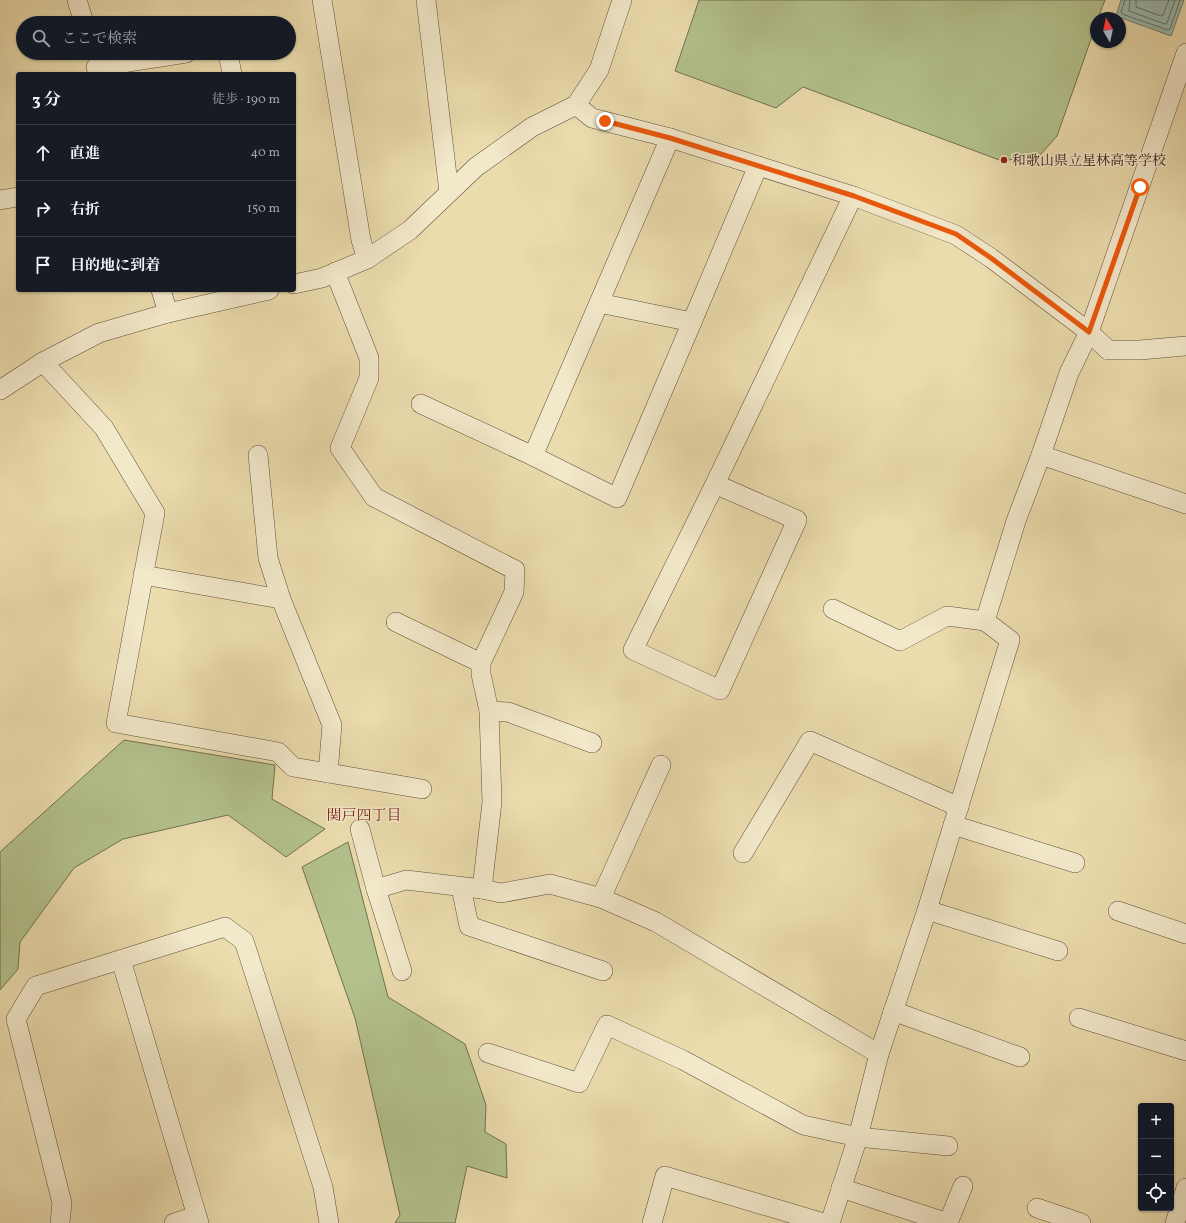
<!DOCTYPE html>
<html lang="ja">
<head>
<meta charset="utf-8">
<style>
  body { margin:0; font-family:Vollkorn,"Noto Serif JP",serif; background:#20242c; color:#f1f3f6 }
  .controls { position:absolute; right:12px; bottom:12px; display:grid; overflow:hidden; border-radius:4px; box-shadow:0 1px 3px #0004 }
  .controls button { width:36px; height:36px; display:grid; place-items:center; padding:0; border:0; border-bottom:1px solid #363941; background:#171b24; color:#f1f3f6; font:20px sans-serif }
  .compass { position:absolute; left:1090px; top:12px; width:36px; height:36px; border-radius:50%; background:#171b24; box-shadow:0 1px 3px #0004; rotate:351deg }
  .stop { position:absolute; width:12px; height:12px; margin:-9px; border:3px solid #ea580c; border-radius:50%; background:#fff }
  .stop.end { background:#ea580c; border-color:#fff; box-shadow:0 1px 4px #0008 }
  .list { margin:0; padding:0; list-style:none }
  h2 { display:flex; justify-content:space-between; align-items:center; height:52px; margin:0; padding:0 16px; font-size:17px }
  h2 small { font-size:13px; font-weight:400; color:#9ea1a6 }
  .list li { display:grid; grid-template-columns:26px 1fr auto; gap:12px; align-items:center; box-sizing:border-box; height:56px; padding:0 16px; border-top:1px solid #363941 }
  .list b { display:block; font-size:15px; white-space:nowrap }
  .list em { font-size:13px; font-style:normal; color:#9ea1a6 }
  .icon { flex:none; width:22px; height:22px; fill:none; stroke:currentColor; stroke-width:2; stroke-linecap:round; stroke-linejoin:round }
  .map { position:relative; flex:none; width:1186px; height:1223px; overflow:hidden }
  .search { position:absolute; background:#171b24; box-shadow:0 1px 3px #0004; left:16px; top:16px; width:280px; height:44px; display:flex; align-items:center; gap:10px; box-sizing:border-box; padding:0 14px; border-radius:22px; color:#9ea1a6; font-size:15px }
  .panel { position:absolute; background:#171b24; box-shadow:0 1px 3px #0004; left:16px; top:72px; width:280px; height:220px; border-radius:4px }
  .map>svg:first-child { display:block }
  .green { fill:#b3c18d; stroke:#727052 }
  .water { fill:#99bab1; stroke:#707c73 }
  .lines { fill:none; stroke-linecap:round; stroke-linejoin:round }
  .shore { stroke:#666d64; stroke-width:1 }
  .minor-casing { stroke:#604f3c; stroke-width:20 }
  .minor { stroke:#f2e8ca; stroke-width:19 }
  .route { stroke:#ea580c; stroke-width:5 }
  .poi-dot { fill:#8f2418; stroke:#f2e8ca; stroke-width:1.5 }
  .labels { text-anchor:middle; stroke-width:3; stroke-linejoin:round; paint-order:stroke }
  .poi-label { font-size:14px; fill:#322016; stroke:#f2e8ca; text-anchor:start }
  .neighbourhood-label { font-size:15px; fill:#7a1f14; stroke:#f2e8ca }
</style>
</head>
<body>
<div class="map">
<svg width="1186" height="1223" viewBox="0 0 1186 1223">
  <rect width="100%" height="100%" fill="#ebdcad"/>
  <filter id="stains"><feTurbulence type="fractalNoise" baseFrequency=".005" numOctaves="4"/><feColorMatrix values="0 0 0 0 .2 0 0 0 0 .09 0 0 0 0 .02 0 0 0 .5 -.17"/></filter>
  <radialGradient id="worn" r=".72"><stop offset=".6" stop-color="#630" stop-opacity="0"/><stop offset="1" stop-color="#630" stop-opacity=".3"/></radialGradient>
  <g class="green">
    <path d="M 699,0 L 1105,0 L 1098,18 L 1096,18 L 1096,25 L 1057,136 L 1040,155 L 1002,161 L 803,87 L 776,108 L 675,71 Z"/>
    <path d="M 124,740 L 275,765 L 272,799 L 325,829 L 286,857 L 228,815 L 123,839 L 74,868 L 20,942 L 18,969 L 0,990 L 0,852 Z"/>
    <path d="M 348,842 L 388,997 L 465,1044 L 486,1105 L 485,1132 L 506,1144 L 507,1178 L 467,1166 L 455,1223 L 395,1223 L 400,1215 L 355,1018 L 302,867 Z"/>
  </g>
  <path class="water" d="M 1121,0 L 1184,0 L 1171,36 L 1116,16 Z"/>
  <g class="lines">
    <g class="shore">
      <path d="M 1125,0 L 1121,12 L 1122,14 L 1168,30 L 1170,29 L 1180,0"/>
      <path d="M 1130,0 L 1129,11 L 1165,24 L 1167,23 L 1175,0"/>
      <path d="M 1136,0 L 1136,7 L 1161,16 L 1163,15 L 1169,0"/>
    </g>
    <g class="minor-casing">
      <g id="minor">
        <path d="M 77,0 L 84,23"/>
        <path d="M 322,0 L 361,240 L 367,259"/>
        <path d="M 426,0 L 449,192"/>
        <path d="M 228,53 L 232,74"/>
        <path d="M 98,74 L 96,67 L 186,53"/>
        <path d="M 576,105 L 592,118 L 670,138 L 853,196 L 956,235 L 991,258 L 1089,332 L 1108,350 L 1140,350 L 1186,346"/>
        <path d="M 0,200 L 18,197"/>
        <path d="M 335,272 L 369,358 L 369,378 L 340,448 L 374,497 L 515,570 L 514,592 L 481,663 L 481,674 L 489,711 L 492,802 L 482,889 L 406,880 L 376,889"/>
        <path d="M 294,284 L 322,278 L 367,259 L 410,230 L 476,167 L 532,127 L 576,105 L 599,70 L 622,0"/>
        <path d="M 161,290 L 168,313"/>
        <path d="M 599,303 L 692,322 L 758,166"/>
        <path d="M 43,362 L 104,428 L 155,513 L 116,723 L 278,752 L 293,767 L 422,789"/>
        <path d="M 0,390 L 43,362 L 99,333 L 168,313 L 269,290"/>
        <path d="M 421,404 L 533,456 L 617,498 L 692,322"/>
        <path d="M 258,455 L 268,558 L 281,599 L 332,725 L 328,773"/>
        <path d="M 1041,455 L 1186,504"/>
        <path d="M 533,456 L 670,138"/>
        <path d="M 715,484 L 797,520 L 720,690 L 633,650 L 715,484 L 853,196"/>
        <path d="M 143,575 L 281,599"/>
        <path d="M 833,609 L 900,641 L 947,616 L 985,621"/>
        <path d="M 396,622 L 481,663"/>
        <path d="M 489,711 L 508,712 L 592,743"/>
        <path d="M 953,825 L 1075,863"/>
        <path d="M 360,829 L 376,889 L 402,971"/>
        <path d="M 743,853 L 810,741 L 959,807"/>
        <path d="M 461,887 L 469,926 L 603,971"/>
        <path d="M 482,889 L 501,893 L 550,884 L 601,898 L 661,765"/>
        <path d="M 601,898 L 656,922 L 879,1054"/>
        <path d="M 927,910 L 1058,951"/>
        <path d="M 1118,911 L 1186,934"/>
        <path d="M 121,960 L 199,1223"/>
        <path d="M 893,1011 L 1020,1057"/>
        <path d="M 1079,1018 L 1186,1051"/>
        <path d="M 488,1053 L 579,1083 L 607,1025 L 683,1060 L 803,1125 L 858,1137 L 948,1146"/>
        <path d="M 841,1188 L 948,1223 L 963,1186"/>
        <path d="M 1037,1208 L 1081,1223"/>
        <path d="M 60,1223 L 62,1203 L 16,1019 L 36,986 L 225,927 L 244,941 L 323,1187 L 329,1223"/>
        <path d="M 174,1223 L 196,1216"/>
        <path d="M 652,1223 L 665,1176 L 824,1223"/>
        <path d="M 830,1223 L 858,1137 L 879,1054 L 927,910 L 1010,640 L 985,621 L 1016,521 L 1041,455 L 1069,373 L 1089,332 L 1186,53"/>
        <path d="M 1175,1223 L 1186,1188"/>
      </g>
    </g>
    <use href="#minor" class="minor"/>
  </g>
  <g class="lines">
    <path class="route" d="M 605,121 L 670,138 L 854,196 L 956,234 L 991,258 L 1089,332 L 1140,187"/>
  </g>
  <circle class="poi-dot" cx="1004" cy="160" r="4"/>
  <g class="labels">
    <g class="poi-label">
      <text x="1012" y="165">和歌山県立星林高等学校</text>
    </g>
    <g class="neighbourhood-label">
      <text x="364" y="820">関戸四丁目</text>
    </g>
  </g>
  <rect width="100%" height="100%" filter="url(#stains)"/>
  <rect width="100%" height="100%" fill="url(#worn)"/>
</svg>
<div class="controls">
<button>+</button>
<button>−</button>
<button><svg class="icon" aria-label="locate" viewBox="0 0 24 24"><circle cx="12" cy="12" r="6"/><path d="M12 2v4M12 18v4M2 12h4M18 12h4"/></svg></button>
</div>
<svg class="compass" viewBox="-18 -18 36 36"><path d="M0-13l5 13h-10z" fill="#e53935"/><path d="M0 13l5-13h-10z" fill="#9ea1a6"/></svg>
<div class="stop" style="left:1140px;top:187px"></div>
<div class="stop end" style="left:605px;top:121px"></div>
<div class="search"><svg class="icon" aria-label="search" viewBox="0 0 24 24"><circle cx="10" cy="10" r="6"/><path d="M15 15l6 6"/></svg>ここで検索</div>
<section class="panel">
<h2>3 分<small>徒歩 · 190 m</small></h2>
<ul class="list">
<li><svg class="icon" aria-label="ahead" viewBox="0 0 24 24"><path d="M12 20V5M6 11l6-6 6 6"/></svg><div><b>直進</b></div><em>40 m</em></li>
<li><svg class="icon" aria-label="right" viewBox="0 0 24 24"><path d="M7 20v-9h11M14 6l5 5-5 5"/></svg><div><b>右折</b></div><em>150 m</em></li>
<li><svg class="icon" aria-label="arrive" viewBox="0 0 24 24"><path d="M6 21V4h12l-3 4 3 4H6"/></svg><div><b>目的地に到着</b></div></li>
</ul>
</section>
</div>
</body>
</html>
